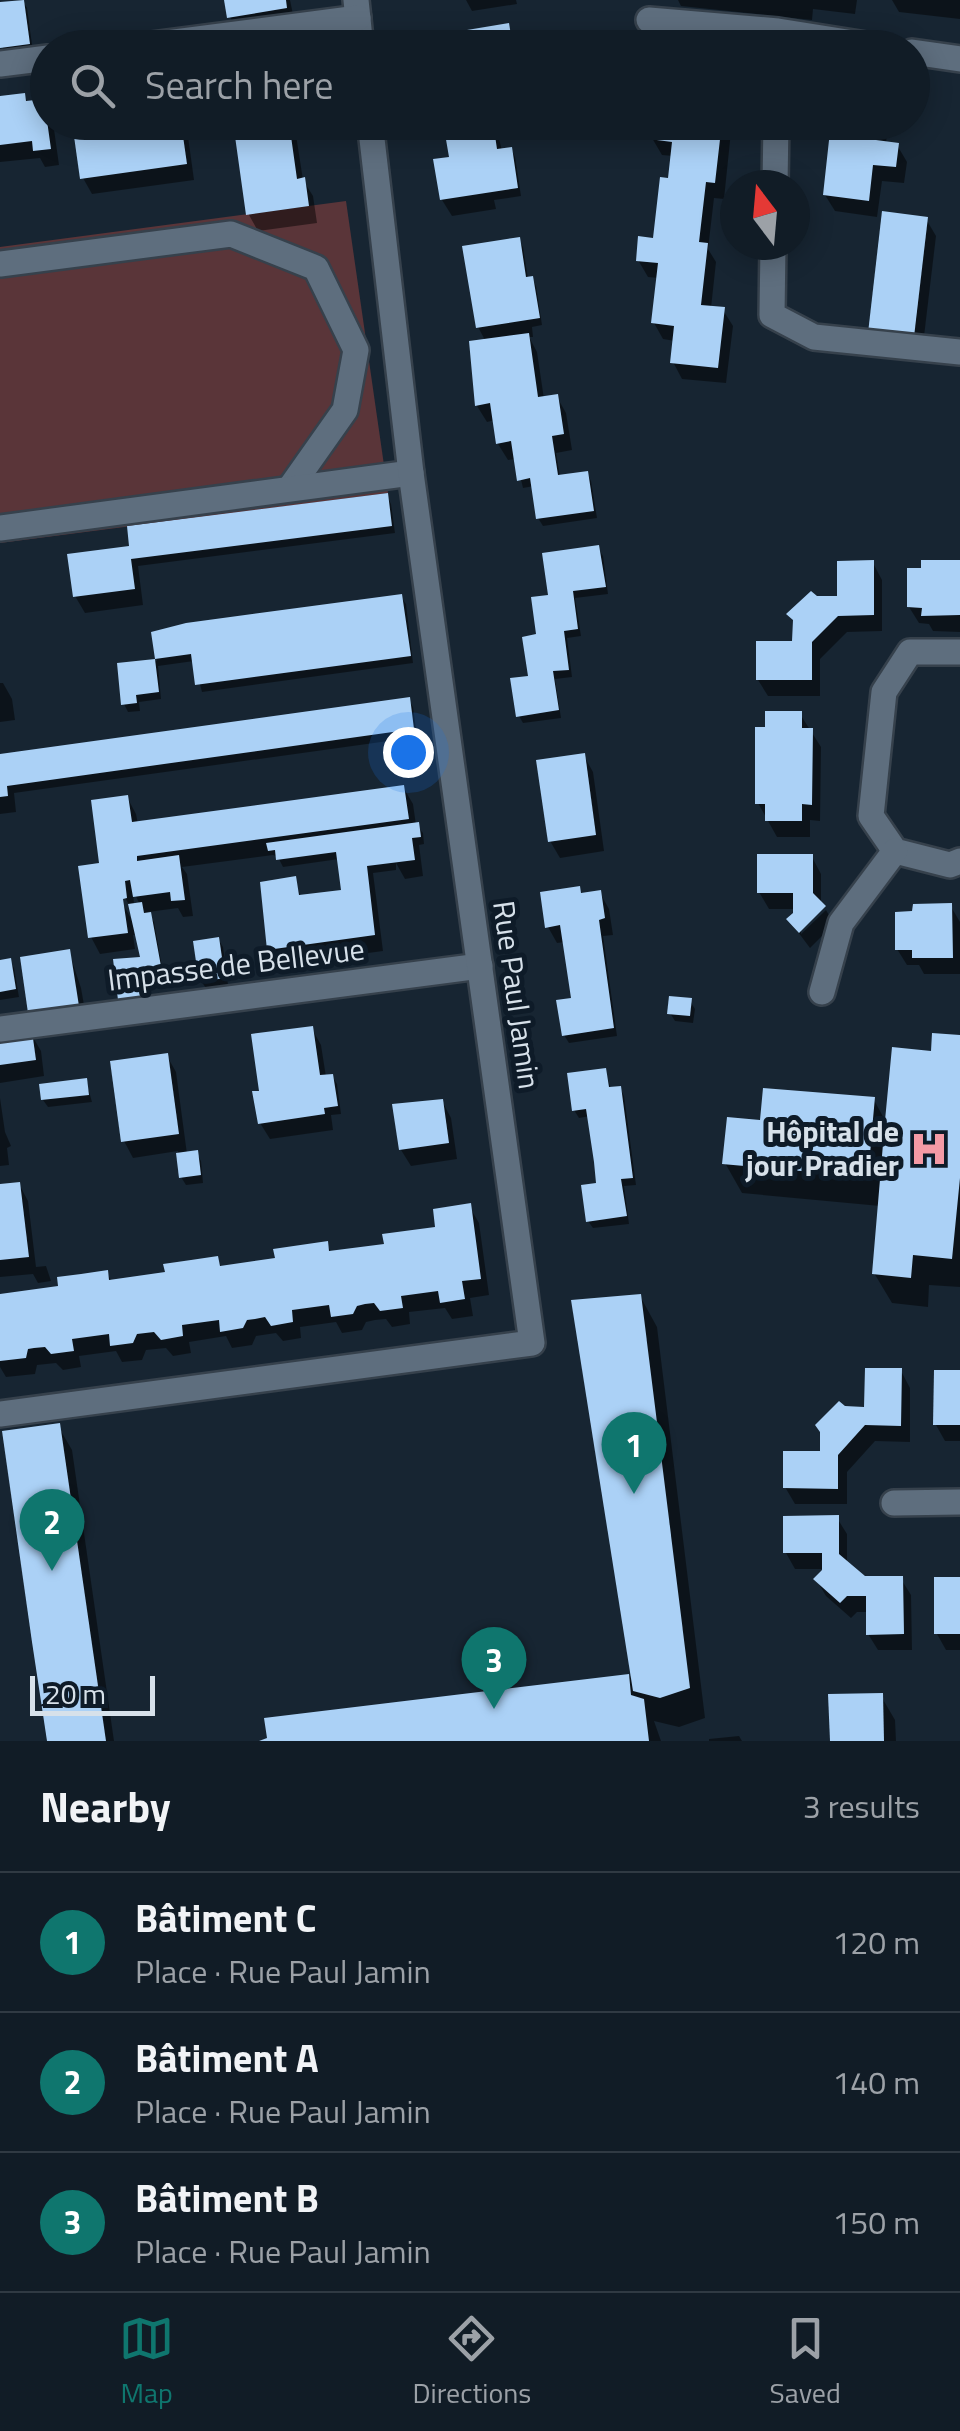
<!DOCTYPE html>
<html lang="en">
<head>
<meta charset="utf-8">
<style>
  body { margin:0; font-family:"Titillium Web",sans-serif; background:#1a252e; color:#f1f3f6 }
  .compass { position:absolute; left:720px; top:170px; width:90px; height:90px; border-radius:50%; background:#111c26; box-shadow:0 5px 25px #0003; rotate:344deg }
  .scale { position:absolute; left:30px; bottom:25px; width:125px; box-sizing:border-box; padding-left:10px; border:5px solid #d7e1ea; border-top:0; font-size:28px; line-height:35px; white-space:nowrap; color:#d7e1ea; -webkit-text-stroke:8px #0e1b28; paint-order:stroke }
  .you { position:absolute; left:408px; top:752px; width:35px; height:35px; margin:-25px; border:8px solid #fff; border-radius:50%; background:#1a73e8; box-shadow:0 0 0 15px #1a73e833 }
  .badge { display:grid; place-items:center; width:65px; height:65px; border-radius:50%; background:#0f766e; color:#fff; font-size:32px; font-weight:700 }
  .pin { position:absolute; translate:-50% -82px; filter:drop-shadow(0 2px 5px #0008) }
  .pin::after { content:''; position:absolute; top:52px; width:35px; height:30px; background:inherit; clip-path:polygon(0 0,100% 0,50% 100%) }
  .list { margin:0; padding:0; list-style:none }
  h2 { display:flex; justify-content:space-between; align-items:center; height:130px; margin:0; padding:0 40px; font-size:42px }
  h2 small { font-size:32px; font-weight:400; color:#9ca1a7 }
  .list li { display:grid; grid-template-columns:65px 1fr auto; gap:30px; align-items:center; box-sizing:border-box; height:140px; padding:0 40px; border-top:2px solid #303a43 }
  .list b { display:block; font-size:38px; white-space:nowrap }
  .list p { margin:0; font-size:32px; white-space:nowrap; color:#9ca1a7 }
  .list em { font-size:32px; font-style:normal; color:#9ca1a7 }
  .icon { flex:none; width:55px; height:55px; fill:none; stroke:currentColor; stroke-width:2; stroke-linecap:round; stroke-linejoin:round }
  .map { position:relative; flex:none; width:960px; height:1741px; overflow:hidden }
  .search { position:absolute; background:#111c26; box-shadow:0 5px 25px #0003; left:30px; right:30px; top:30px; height:110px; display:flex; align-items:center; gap:25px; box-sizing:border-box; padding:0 35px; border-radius:55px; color:#9ca1a7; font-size:38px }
  .sheet { height:550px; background:#111c26 }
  nav { display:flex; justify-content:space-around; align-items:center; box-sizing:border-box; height:140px; border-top:2px solid #303a43; background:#111c26; font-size:28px; color:#9ca1a7 }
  nav a { display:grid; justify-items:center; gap:5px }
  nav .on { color:#0f766e }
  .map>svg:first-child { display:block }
  .green { fill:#5a3539 }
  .shadow { fill:#0007; fill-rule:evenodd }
  .building { fill:#abd1f6 }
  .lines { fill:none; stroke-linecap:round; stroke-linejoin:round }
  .minor-casing { stroke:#36414c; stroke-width:30 }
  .minor { stroke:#5e6e7e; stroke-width:25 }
  .labels { text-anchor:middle; stroke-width:10; stroke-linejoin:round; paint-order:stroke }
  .street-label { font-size:30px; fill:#d7e1ea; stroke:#0e1b28 }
  .poi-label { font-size:30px; font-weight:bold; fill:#d7e1ea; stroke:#0e1b28; text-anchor:end }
</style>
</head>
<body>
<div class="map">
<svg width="960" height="1741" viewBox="0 0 960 1741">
  <rect width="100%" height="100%" fill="#172532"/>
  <path class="green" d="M 346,201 L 388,493 L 0,543 L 0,247 Z"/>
  <g class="shadow">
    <path d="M 22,0 L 27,8 L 33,52 L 7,55 L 3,48 L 0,5 Z"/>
    <path d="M 227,0 L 290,0 L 295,24 L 239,34 L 230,17 Z"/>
    <path d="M 466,0 L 516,0 L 517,4 L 472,11 Z"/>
    <path d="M 678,0 L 857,0 L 855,14 L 813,9 L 812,20 L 681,6 Z"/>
    <path d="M 892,0 L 960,0 L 960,19 L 899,12 Z"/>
    <path d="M 508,26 L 518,48 L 466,48 Z"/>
    <path d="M 24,95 L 28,103 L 43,101 L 48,109 L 48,122 L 53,122 L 59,165 L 45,167 L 40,158 L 0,162 L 0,98 Z"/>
    <path d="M 75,122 L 186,122 L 194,180 L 92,194 L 83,178 Z"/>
    <path d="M 215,122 L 294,122 L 303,180 L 313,196 L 317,223 L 258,231 L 249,215 L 236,130 L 221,133 Z"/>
    <path d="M 446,122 L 495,122 L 502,151 L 511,149 L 515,157 L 521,196 L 494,200 L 496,209 L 452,216 L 442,200 L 452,159 Z"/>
    <path d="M 654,122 L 732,122 L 724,199 L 714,198 L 708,249 L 716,262 L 711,308 L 723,310 L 733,326 L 726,383 L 682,379 L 673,362 L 675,341 L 663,339 L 654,323 L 659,278 L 648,277 L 638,260 L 655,240 L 673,156 L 662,155 L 652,138 Z"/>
    <path d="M 833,122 L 888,122 L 886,144 L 897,145 L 907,162 L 904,183 L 882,181 L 877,217 L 835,211 L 825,195 Z"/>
    <path d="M 926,219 L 936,236 L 922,353 L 880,349 Z"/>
    <path d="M 518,239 L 523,247 L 528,279 L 532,278 L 536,286 L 542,325 L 532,327 L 533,337 L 529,337 L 537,352 L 544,399 L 557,397 L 566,413 L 572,450 L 556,453 L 560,477 L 587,473 L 591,481 L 597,518 L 543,526 L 538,518 L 534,486 L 523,488 L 516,459 L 508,460 L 498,444 L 495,420 L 487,422 L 477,406 L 486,342 L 478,327 Z"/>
    <path d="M 387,496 L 391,504 L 395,533 L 138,566 L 143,605 L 85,613 L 75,596 L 128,549 Z"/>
    <path d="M 598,548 L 603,556 L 608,594 L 575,598 L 581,636 L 567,638 L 572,677 L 555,679 L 561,718 L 523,723 L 519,716 L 551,597 Z"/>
    <path d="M 960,562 L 960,632 L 933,631 L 929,624 L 919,623 L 909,607 Z"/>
    <path d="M 873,563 L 882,580 L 882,631 L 847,632 L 820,659 L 820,696 L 768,696 L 758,680 L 795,643 L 795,624 L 790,614 L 816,599 L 840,599 Z"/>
    <path d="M 401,597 L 406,604 L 413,663 L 202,692 L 194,661 L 158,666 L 161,699 L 139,702 L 140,711 L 128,712 L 124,704 L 120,666 L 157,661 L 154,634 Z"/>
    <path d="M 0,683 L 3,683 L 12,699 L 15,720 L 0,722 Z"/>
    <path d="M 408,699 L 413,707 L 417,737 L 14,793 L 16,812 L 0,814 L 0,756 Z"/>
    <path d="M 800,714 L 821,747 L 820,821 L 810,820 L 810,837 L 777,837 L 758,803 Z"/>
    <path d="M 584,756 L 593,772 L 604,851 L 560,858 L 550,841 Z"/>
    <path d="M 403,787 L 413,804 L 416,825 L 423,833 L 424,844 L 419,845 L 423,876 L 405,879 L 396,863 L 396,870 L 373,873 L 383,951 L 279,965 L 270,949 L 294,879 L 301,897 L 344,892 L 339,859 L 283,867 L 278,857 L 273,855 L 182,867 L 187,874 L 193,916 L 183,917 L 178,908 L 148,912 L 154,922 L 165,984 L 147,987 L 149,1004 L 125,1007 L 120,1000 L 143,959 L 137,934 L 133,935 L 135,949 L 100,954 L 91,937 L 102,865 L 127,797 L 136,814 L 138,824 ZM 119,887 L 132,910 L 132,920 L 114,889 ZM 133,890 L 140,905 L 134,905 Z"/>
    <path d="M 812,857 L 821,874 L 821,905 L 801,927 L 801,934 L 826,910 L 834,924 L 810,948 L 789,920 L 796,909 L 769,909 L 759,892 Z"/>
    <path d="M 579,889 L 583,895 L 600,893 L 609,909 L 613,935 L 603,936 L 617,1036 L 569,1043 L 564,1035 L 574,1000 L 565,942 L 557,943 L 548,927 Z"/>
    <path d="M 950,905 L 960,922 L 960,974 L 924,974 L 919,965 L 907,965 L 897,949 Z"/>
    <path d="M 218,939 L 223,947 L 228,985 L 206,988 L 201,981 Z"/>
    <path d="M 69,952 L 81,988 L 87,1022 L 40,1029 Z"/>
    <path d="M 10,961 L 14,968 L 19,997 L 0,1000 L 0,962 Z"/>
    <path d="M 690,1001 L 695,1009 L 693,1023 L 675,1021 L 670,1013 Z"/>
    <path d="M 312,1029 L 321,1045 L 326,1077 L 332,1076 L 337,1084 L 341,1114 L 331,1115 L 333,1130 L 270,1139 L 260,1123 L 262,1093 Z"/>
    <path d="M 31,1034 L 41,1051 L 44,1076 L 0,1083 L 0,1038 Z"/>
    <path d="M 960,1038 L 960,1287 L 929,1285 L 928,1307 L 892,1303 L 874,1273 L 880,1206 L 742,1193 L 725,1163 L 763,1123 L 874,1100 L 887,1124 L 933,1054 Z"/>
    <path d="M 167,1056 L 176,1072 L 187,1154 L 196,1153 L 201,1161 L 203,1183 L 186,1185 L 181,1177 L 178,1151 L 133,1158 L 124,1141 Z"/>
    <path d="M 605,1070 L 611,1089 L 620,1088 L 624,1096 L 636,1185 L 624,1186 L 629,1224 L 593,1228 L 588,1221 L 599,1185 L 590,1116 L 579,1118 L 574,1110 Z"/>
    <path d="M 86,1081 L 92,1102 L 48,1107 L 43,1100 Z"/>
    <path d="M 0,1098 L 5,1132 L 11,1146 L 7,1148 L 9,1165 L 0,1166 Z"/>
    <path d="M 442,1101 L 451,1118 L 457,1159 L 411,1166 L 401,1150 Z"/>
    <path d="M 19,1184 L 28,1201 L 36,1267 L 46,1266 L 51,1281 L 38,1283 L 33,1274 L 0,1277 L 0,1186 Z"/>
    <path d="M 469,1206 L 479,1223 L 489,1295 L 470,1298 L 473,1316 L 452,1319 L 445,1308 L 409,1312 L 410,1324 L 392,1327 L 386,1319 L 375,1320 L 366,1322 L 362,1330 L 342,1333 L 336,1322 L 300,1327 L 301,1338 L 283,1341 L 276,1333 L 256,1336 L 252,1345 L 232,1348 L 226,1336 L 189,1342 L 191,1353 L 173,1356 L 166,1348 L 146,1350 L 142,1360 L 122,1362 L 116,1351 L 79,1356 L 81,1367 L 63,1370 L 56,1363 L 37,1365 L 35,1374 L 6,1377 L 0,1367 L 0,1297 L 61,1288 L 107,1273 L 112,1282 L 168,1274 L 217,1259 L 222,1268 L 278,1260 L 326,1244 L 332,1253 L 387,1246 L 438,1229 Z"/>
    <path d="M 640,1296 L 657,1327 L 705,1718 L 679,1727 L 654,1721 L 661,1741 L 260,1741 L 270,1740 L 267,1720 L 633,1676 Z"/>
    <path d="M 901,1371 L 910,1388 L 910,1442 L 875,1441 L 847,1472 L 847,1504 L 795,1504 L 785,1487 L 867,1409 Z"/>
    <path d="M 960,1373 L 960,1441 L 945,1441 L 936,1425 Z"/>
    <path d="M 58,1426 L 72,1450 L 114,1741 L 49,1741 Z"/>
    <path d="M 837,1518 L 847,1534 L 847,1564 L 864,1579 L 901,1579 L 911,1595 L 912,1650 L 878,1650 L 868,1634 L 868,1612 L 857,1612 L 851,1618 L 826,1596 L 816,1579 L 826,1569 L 795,1569 L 786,1553 Z"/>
    <path d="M 960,1579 L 960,1650 L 946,1650 L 937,1634 Z"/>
    <path d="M 881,1696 L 895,1720 L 896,1741 L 832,1741 Z"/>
    <path d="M 739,1736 L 742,1741 L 709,1741 L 709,1739 Z"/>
  </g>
  <g class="building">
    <path d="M 24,0 L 30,44 L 0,48 L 0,2 Z"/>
    <path d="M 224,0 L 286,0 L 287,8 L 227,18 Z"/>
    <path d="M 509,23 L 513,48 L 463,48 L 461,31 Z"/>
    <path d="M 25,93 L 26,101 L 44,99 L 51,149 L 33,151 L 32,141 L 0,145 L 0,96 Z"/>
    <path d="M 72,122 L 181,122 L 187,164 L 80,179 Z"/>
    <path d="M 233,122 L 289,122 L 297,179 L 305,177 L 309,206 L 246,215 Z"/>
    <path d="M 443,122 L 493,122 L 497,149 L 512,147 L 518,188 L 440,200 L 433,159 L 449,157 Z"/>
    <path d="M 651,122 L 722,122 L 715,183 L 706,182 L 699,242 L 708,243 L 701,305 L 725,307 L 718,368 L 670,363 L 674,326 L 651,323 L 658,263 L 636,261 L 638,236 L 653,238 L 660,177 L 668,178 L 672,142 L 649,139 Z"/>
    <path d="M 831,122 L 878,122 L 876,140 L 899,143 L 896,167 L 873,165 L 869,201 L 823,195 Z"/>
    <path d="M 882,211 L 928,217 L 914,337 L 868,333 Z"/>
    <path d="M 520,237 L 526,277 L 533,276 L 540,318 L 476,328 L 462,246 Z"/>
    <path d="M 529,333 L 538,397 L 558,394 L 564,434 L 552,436 L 558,475 L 588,471 L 594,511 L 536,519 L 530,478 L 517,481 L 511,441 L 496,444 L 490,403 L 475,406 L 469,341 Z"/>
    <path d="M 388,493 L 392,526 L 131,559 L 135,589 L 73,597 L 67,554 L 129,546 L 127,526 Z"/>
    <path d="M 599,545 L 606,587 L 573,591 L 578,629 L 564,631 L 569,670 L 553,671 L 559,710 L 516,717 L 510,678 L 528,676 L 522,637 L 536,634 L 531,597 L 548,595 L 542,553 Z"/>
    <path d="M 874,560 L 874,615 L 838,616 L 812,642 L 812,680 L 756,680 L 756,641 L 792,641 L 793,620 L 786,614 L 811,591 L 817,596 L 837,596 L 837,561 Z"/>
    <path d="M 921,560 L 960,560 L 960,615 L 921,616 L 922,608 L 907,607 L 907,568 L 921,568 Z"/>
    <path d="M 402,594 L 411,656 L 195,685 L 191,654 L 155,659 L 151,632 L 186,623 Z"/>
    <path d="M 155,659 L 159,692 L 136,695 L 137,703 L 121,705 L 117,663 Z"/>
    <path d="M 410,697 L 414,729 L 7,786 L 8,796 L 0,797 L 0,754 Z"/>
    <path d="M 765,711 L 802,711 L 802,728 L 813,728 L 812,805 L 802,804 L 802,821 L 765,821 L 765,804 L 755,804 L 755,727 L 765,727 Z"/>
    <path d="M 585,753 L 596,835 L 548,842 L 536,760 Z"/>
    <path d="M 404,785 L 409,819 L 137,856 L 137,861 L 179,855 L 185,900 L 171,901 L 170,892 L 133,897 L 130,880 L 125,881 L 127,898 L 123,899 L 128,933 L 88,938 L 78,866 L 99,863 L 91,800 L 128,795 L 132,822 Z"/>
    <path d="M 419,822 L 421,837 L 412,838 L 415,860 L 367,866 L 375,935 L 267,950 L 260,882 L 296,876 L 299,895 L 341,890 L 336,852 L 276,860 L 275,850 L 268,851 L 266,843 Z"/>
    <path d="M 757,854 L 813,854 L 813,893 L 826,906 L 799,933 L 786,919 L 793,913 L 793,893 L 757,893 Z"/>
    <path d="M 580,886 L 581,893 L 601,890 L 605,918 L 599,920 L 614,1028 L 562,1036 L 556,1000 L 571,998 L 560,925 L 545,928 L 540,892 Z"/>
    <path d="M 142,902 L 144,913 L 151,912 L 163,977 L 144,979 L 146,997 L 118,1000 L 113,959 L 140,957 L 128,904 Z"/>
    <path d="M 952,903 L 953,958 L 912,958 L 912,950 L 895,950 L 895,912 L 912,911 L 913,904 Z"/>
    <path d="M 219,937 L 225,978 L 199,982 L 193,941 Z"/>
    <path d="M 70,949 L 79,1006 L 28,1013 L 20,957 Z"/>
    <path d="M 11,958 L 16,989 L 0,992 L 0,960 Z"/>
    <path d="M 669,996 L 692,998 L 690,1016 L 667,1014 Z"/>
    <path d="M 313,1026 L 320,1075 L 333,1074 L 338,1106 L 324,1108 L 325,1114 L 258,1124 L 252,1091 L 259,1091 L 251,1034 Z"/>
    <path d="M 32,1031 L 36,1060 L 0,1065 L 0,1036 Z"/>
    <path d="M 932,1033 L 960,1035 L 960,1178 L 952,1259 L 913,1255 L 911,1278 L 872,1274 L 883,1144 L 871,1143 L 868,1177 L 722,1164 L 727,1117 L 760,1120 L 763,1088 L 875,1097 L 872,1130 L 884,1131 L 892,1047 L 931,1051 Z"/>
    <path d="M 168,1053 L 179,1134 L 121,1142 L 110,1061 Z"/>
    <path d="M 606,1068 L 609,1087 L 621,1086 L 633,1178 L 621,1179 L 627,1216 L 586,1222 L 581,1185 L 596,1183 L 594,1162 L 586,1109 L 572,1111 L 567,1073 Z"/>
    <path d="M 87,1078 L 89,1095 L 41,1100 L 39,1084 Z"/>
    <path d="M 443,1099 L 449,1143 L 399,1150 L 392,1104 Z"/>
    <path d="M 198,1150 L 201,1175 L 179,1178 L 176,1153 Z"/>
    <path d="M 20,1182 L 29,1257 L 0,1260 L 0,1184 Z"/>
    <path d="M 471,1203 L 481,1279 L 462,1281 L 465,1299 L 440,1303 L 438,1291 L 401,1296 L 403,1308 L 380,1311 L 374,1303 L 365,1304 L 357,1306 L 353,1314 L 331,1317 L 329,1305 L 292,1310 L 293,1322 L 271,1326 L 265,1317 L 255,1319 L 247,1320 L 243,1328 L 220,1332 L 219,1320 L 182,1325 L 183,1336 L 161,1340 L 154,1332 L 137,1334 L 133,1343 L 110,1346 L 109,1334 L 72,1339 L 74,1351 L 51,1354 L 45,1347 L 34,1348 L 28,1349 L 26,1358 L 0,1361 L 0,1294 L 58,1286 L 57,1277 L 81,1274 L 108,1270 L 109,1280 L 165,1272 L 163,1264 L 191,1260 L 218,1256 L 220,1266 L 275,1258 L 273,1249 L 328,1241 L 329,1251 L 384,1244 L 382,1234 L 435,1227 L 433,1209 Z"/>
    <path d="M 641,1294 L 690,1688 L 660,1698 L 633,1691 L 571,1300 Z"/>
    <path d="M 865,1368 L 902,1368 L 901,1426 L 865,1425 L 838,1455 L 838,1489 L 783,1488 L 783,1451 L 820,1451 L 820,1432 L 815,1425 L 839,1401 L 845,1406 L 864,1407 Z"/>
    <path d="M 934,1370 L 960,1370 L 960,1425 L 933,1425 Z"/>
    <path d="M 60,1423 L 106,1741 L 47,1741 L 32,1642 L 2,1431 Z"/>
    <path d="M 839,1515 L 839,1554 L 865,1576 L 903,1576 L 904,1634 L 866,1635 L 866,1596 L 847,1596 L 840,1603 L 813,1579 L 822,1570 L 822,1553 L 783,1553 L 783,1516 Z"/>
    <rect x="934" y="1577" width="26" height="57"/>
    <path d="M 629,1674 L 631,1695 L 644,1699 L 649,1741 L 259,1741 L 267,1738 L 264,1718 Z"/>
    <path d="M 883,1693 L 884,1741 L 830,1741 L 828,1694 Z"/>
  </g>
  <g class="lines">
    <g class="minor-casing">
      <g id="minor">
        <path d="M 356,0 L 361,48"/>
        <path d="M 649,20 L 778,31 L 885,48"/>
        <path d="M 128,48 L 358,18"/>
        <path d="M 912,52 L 960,59"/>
        <path d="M 0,64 L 48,58"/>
        <path d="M 775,185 L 776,122"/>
        <path d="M 773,245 L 772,315 L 814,337 L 960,352"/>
        <path d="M 0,264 L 231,234 L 316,268 L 356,350 L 345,410 L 290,488"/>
        <path d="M 0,528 L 411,473"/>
        <path d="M 960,652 L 910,652 L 884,692 L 871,816 L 895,851 L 950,865 L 960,861"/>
        <path d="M 822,992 L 841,923 L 895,851"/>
        <path d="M 0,1029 L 480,966"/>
        <path d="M 0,1414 L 532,1343 L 411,473 L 370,122"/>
        <path d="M 894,1503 L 960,1502"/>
      </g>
    </g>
    <use href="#minor" class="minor"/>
  </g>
  <defs>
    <g id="hospital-bare" transform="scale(3)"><path d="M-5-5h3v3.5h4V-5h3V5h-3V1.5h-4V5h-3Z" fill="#f49aa5" stroke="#0e1b28" stroke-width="2.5" paint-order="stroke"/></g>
  </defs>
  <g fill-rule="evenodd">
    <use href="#hospital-bare" x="929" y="1149"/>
  </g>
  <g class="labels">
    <g class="street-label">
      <text transform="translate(236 965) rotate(-7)" y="10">Impasse de Bellevue</text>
      <text transform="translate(516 995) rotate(82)" y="10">Rue Paul Jamin</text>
    </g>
    <g class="poi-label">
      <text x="899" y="1142">Hôpital de<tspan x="899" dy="34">jour Pradier</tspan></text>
    </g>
  </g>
</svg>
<svg class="compass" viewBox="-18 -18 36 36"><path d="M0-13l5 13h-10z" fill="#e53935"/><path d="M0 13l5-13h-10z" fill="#9ca1a7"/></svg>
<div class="scale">20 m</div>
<div class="you"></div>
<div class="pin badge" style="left:634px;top:1494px">1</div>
<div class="pin badge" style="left:52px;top:1571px">2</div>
<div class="pin badge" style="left:494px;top:1709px">3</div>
<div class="search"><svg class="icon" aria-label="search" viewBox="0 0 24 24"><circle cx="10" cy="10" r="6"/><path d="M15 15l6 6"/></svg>Search here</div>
</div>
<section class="sheet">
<h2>Nearby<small>3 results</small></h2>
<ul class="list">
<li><span class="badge">1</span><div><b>Bâtiment C</b><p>Place · Rue Paul Jamin</p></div><em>120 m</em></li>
<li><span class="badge">2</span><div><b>Bâtiment A</b><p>Place · Rue Paul Jamin</p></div><em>140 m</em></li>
<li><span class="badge">3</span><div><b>Bâtiment B</b><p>Place · Rue Paul Jamin</p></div><em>150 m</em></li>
</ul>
</section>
<nav>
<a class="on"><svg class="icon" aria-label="map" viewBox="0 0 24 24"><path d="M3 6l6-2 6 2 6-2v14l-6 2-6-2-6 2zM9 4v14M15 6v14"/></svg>Map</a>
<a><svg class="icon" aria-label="directions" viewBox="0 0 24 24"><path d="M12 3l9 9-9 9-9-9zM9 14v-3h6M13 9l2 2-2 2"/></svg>Directions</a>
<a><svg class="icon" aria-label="saved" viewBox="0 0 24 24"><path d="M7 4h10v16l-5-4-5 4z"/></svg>Saved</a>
</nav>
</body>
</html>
